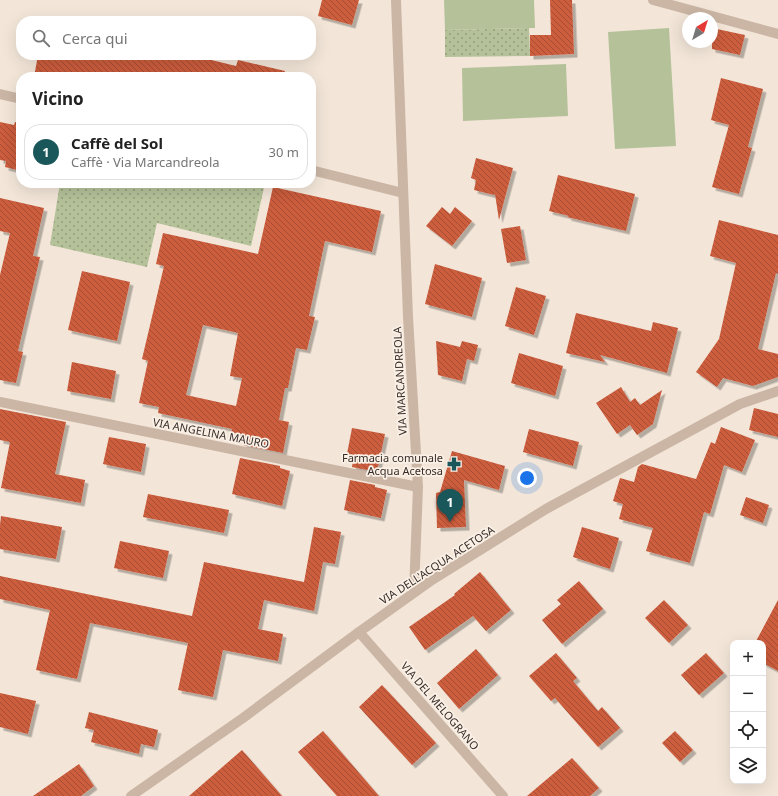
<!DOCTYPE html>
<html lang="it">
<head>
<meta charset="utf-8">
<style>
  body { margin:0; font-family:"Noto Sans",sans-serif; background:#f6f6f6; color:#222 }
  .controls { position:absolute; right:12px; bottom:12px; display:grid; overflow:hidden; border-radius:8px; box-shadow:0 4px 16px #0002 }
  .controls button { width:36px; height:36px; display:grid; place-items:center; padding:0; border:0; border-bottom:1px solid #e0e0e0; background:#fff; color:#222; font:20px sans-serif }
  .compass { position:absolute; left:682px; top:12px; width:36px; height:36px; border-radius:50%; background:#fff; box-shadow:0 4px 16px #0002; rotate:38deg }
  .you { position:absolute; left:527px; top:478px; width:14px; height:14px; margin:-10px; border:3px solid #fff; border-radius:50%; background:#1a73e8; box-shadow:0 0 0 6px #1a73e833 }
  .badge { display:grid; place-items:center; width:26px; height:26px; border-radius:50%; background:#1a575a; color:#fff; font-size:13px; font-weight:700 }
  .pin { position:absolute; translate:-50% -33px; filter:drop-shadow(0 1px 2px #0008) }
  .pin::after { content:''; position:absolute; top:21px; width:14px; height:12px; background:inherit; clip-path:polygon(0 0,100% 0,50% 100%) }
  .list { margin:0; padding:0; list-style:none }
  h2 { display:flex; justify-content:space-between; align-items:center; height:52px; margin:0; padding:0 16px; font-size:17px }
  h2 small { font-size:13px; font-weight:400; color:#767676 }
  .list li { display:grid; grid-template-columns:26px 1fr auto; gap:12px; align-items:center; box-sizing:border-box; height:56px; margin:0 8px 8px; padding:0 8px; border:1px solid #e0e0e0; border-radius:16px }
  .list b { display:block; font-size:15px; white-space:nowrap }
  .list p { margin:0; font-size:13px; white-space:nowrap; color:#767676 }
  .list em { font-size:13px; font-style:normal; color:#767676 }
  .icon { flex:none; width:22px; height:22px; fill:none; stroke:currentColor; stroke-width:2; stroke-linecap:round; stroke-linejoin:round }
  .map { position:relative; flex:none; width:778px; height:796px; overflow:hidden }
  .search { position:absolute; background:#fff; box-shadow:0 4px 16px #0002; left:16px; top:16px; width:300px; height:44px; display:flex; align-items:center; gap:10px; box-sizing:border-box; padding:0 14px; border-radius:16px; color:#767676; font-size:15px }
  .panel { position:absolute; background:#fff; box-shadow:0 4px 16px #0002; left:16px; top:72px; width:300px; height:116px; border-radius:16px }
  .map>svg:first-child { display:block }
  .grass { fill:url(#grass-dots) }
  .green { fill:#b5c299 }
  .building { fill:url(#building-back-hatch); fill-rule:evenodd; filter:url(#shadow) }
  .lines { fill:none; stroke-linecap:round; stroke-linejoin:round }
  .minor { stroke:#cbb6a5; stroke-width:10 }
  .labels { text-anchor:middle; stroke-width:3.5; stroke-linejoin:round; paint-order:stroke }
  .street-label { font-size:11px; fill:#372b27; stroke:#faf0e6 }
  .poi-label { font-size:11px; fill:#372b27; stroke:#faf0e6; text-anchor:end }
</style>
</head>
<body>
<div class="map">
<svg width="778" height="796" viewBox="0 0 778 796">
  <defs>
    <pattern id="grass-dots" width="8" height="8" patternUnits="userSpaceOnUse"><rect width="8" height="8" fill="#b5c299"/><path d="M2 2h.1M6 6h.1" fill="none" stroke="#949e7d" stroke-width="1.8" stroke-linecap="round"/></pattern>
    <pattern id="building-back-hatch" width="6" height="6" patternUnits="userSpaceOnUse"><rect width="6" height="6" fill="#cc5d3e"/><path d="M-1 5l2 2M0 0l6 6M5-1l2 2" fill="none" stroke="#a64d34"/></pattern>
    <filter id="shadow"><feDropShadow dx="3.5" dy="3.5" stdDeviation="0" flood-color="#0004"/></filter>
  </defs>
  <rect width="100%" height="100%" fill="#f3e6d9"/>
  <g class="grass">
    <path d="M 529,28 L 530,56 L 445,57 L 445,30 Z"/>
    <path d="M 60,183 L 265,183 L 251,246 L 157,223 L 147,267 L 50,245 Z"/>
  </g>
  <g class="green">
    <path d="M 444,0 L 534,0 L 535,28 L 445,30 Z"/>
    <path d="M 669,28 L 676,146 L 615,149 L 608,32 Z"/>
    <path d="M 566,64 L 568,116 L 463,121 L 462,68 Z"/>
  </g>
  <g class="building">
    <path d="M 322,0 L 359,0 L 352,25 L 318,16 Z"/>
    <path d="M 550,0 L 572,0 L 574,54 L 530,56 L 530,35 L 551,35 Z"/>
    <path d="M 712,28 L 745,35 L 740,55 L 712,49 Z"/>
    <path d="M 38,55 L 191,55 L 236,66 L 238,60 L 285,71 L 284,77 L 34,77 Z"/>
    <path d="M 721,78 L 763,89 L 748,147 L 752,148 L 739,194 L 712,187 L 729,125 L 711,120 Z"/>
    <path d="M 0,122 L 14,125 L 15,122 L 21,123 L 21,171 L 5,167 L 6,161 L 0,160 Z"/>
    <path d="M 476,158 L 513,168 L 499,220 L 495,194 L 494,195 L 474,190 L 476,180 L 471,178 Z"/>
    <path d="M 558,175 L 635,194 L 626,231 L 567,217 L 569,216 L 549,211 Z"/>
    <path d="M 273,187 L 381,211 L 372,252 L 325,241 L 309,316 L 315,317 L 307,350 L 296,348 L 288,388 L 285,388 L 279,420 L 289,422 L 283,453 L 243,445 L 245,435 L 231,432 L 232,429 L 158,413 L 159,407 L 139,403 L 148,361 L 142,359 L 164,266 L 156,264 L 163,233 L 258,254 ZM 203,325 L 238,333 L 230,376 L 242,378 L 236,406 L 186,395 Z"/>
    <path d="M 0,198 L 44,208 L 33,256 L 40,257 L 18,351 L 23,352 L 16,383 L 0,380 L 0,275 L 10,233 L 0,231 Z"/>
    <path d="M 442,207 L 450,214 L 455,207 L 472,221 L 452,246 L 426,226 Z"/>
    <path d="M 719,220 L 778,235 L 778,274 L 776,273 L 758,349 L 778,354 L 778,377 L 753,386 L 723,378 L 717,387 L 696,372 L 719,339 L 736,263 L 710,256 Z"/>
    <path d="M 520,226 L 526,260 L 507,263 L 501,229 Z"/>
    <path d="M 435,264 L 482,278 L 472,317 L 425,304 Z"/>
    <path d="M 82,271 L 130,282 L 117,341 L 68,330 Z"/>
    <path d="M 516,287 L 546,296 L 534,335 L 505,326 Z"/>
    <path d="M 576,313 L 651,331 L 653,322 L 678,328 L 667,373 L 600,355 L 605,362 L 566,353 Z"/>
    <path d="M 436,341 L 460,347 L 462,341 L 478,345 L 474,361 L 467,359 L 462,381 L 438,375 Z"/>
    <path d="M 519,353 L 563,366 L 555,396 L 511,383 Z"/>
    <path d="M 72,362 L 116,371 L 111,399 L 67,391 Z"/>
    <path d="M 621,387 L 630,402 L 635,398 L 640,405 L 662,390 L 653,424 L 637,435 L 630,425 L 617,434 L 596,403 Z"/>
    <path d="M 754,408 L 778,414 L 778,437 L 749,430 Z"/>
    <path d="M 0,409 L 66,422 L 55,474 L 85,480 L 81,503 L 1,488 L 10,442 L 0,440 Z"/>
    <path d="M 721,427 L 755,440 L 742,472 L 724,465 L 710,514 L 704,512 L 690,563 L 646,551 L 653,528 L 619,519 L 623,504 L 613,501 L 620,478 L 634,482 L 638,467 L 642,464 L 696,479 L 711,442 L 715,444 Z"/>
    <path d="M 352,428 L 385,434 L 377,472 L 352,467 L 353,460 L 346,459 Z"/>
    <path d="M 529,429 L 579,442 L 573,466 L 523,452 Z"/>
    <path d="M 109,437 L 146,444 L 141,472 L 103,464 Z"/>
    <path d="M 452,451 L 505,466 L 499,490 L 464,480 L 466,527 L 437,528 L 436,493 L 440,492 Z"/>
    <path d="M 240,458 L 280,466 L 280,468 L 290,471 L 282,506 L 232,494 Z"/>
    <path d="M 350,480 L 375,485 L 375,487 L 387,490 L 381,518 L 344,510 Z"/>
    <path d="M 148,494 L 229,510 L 224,533 L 143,517 Z"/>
    <path d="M 746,497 L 769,505 L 763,523 L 740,515 Z"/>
    <path d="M 1,516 L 62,527 L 56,559 L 0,549 L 0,525 Z"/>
    <path d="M 314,527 L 341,532 L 335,564 L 323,562 L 314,611 L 264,600 L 258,629 L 283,634 L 278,661 L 223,650 L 213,697 L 178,690 L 188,643 L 90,623 L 77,679 L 36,670 L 50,610 L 0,599 L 0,576 L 192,616 L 204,562 L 304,582 Z"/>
    <path d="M 582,527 L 619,538 L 610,569 L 573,557 Z"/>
    <path d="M 120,541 L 169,551 L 163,578 L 114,568 Z"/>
    <path d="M 480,572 L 511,610 L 486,631 L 473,616 L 425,650 L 409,627 L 455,595 L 454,594 Z"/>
    <path d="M 579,581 L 603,609 L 562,644 L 542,620 L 561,604 L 557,600 Z"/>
    <path d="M 664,600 L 688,625 L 669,643 L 645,618 Z"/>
    <path d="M 778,600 L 778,671 L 763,663 L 763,643 L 755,643 Z"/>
    <path d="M 476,649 L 498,675 L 459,709 L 437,683 Z"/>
    <path d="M 556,653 L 577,678 L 573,681 L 598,711 L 602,707 L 620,728 L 598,747 L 555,698 L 551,701 L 529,676 Z"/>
    <path d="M 706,653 L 724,673 L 699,695 L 681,675 Z"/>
    <path d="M 382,685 L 436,743 L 412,765 L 359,707 Z"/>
    <path d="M 0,693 L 36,701 L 28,734 L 0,727 Z"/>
    <path d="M 89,712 L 158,730 L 154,747 L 141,744 L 139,754 L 91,742 L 94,730 L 85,728 Z"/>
    <path d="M 323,731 L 379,796 L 337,796 L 298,752 Z"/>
    <path d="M 675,731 L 693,750 L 680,762 L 662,743 Z"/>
    <path d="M 242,750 L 282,796 L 189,796 Z"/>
    <path d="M 572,758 L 599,788 L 590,796 L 527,796 Z"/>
    <path d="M 79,764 L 94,786 L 81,796 L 33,796 Z"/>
  </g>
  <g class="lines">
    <g class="minor">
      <path d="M 396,0 L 408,317 L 418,487 L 414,592"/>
      <path d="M 653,0 L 778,34"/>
      <path d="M 0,94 L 21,99"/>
      <path d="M 311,170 L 403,193"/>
      <path d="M 0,402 L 418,487"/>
      <path d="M 359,632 L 503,796"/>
      <path d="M 131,796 L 243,718 L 359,632 L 432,580 L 546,509 L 740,404 L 778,391"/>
    </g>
  </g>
  <defs>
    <g id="pharmacy-bare" transform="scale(1.08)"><path d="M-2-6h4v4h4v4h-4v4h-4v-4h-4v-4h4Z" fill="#1a575a" stroke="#faf0e6" stroke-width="2.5" paint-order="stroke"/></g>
  </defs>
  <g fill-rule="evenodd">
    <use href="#pharmacy-bare" x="454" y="464"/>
  </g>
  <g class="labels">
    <g class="street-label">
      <text transform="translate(400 381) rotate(-93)" y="4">VIA MARCANDREOLA</text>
      <text transform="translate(211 433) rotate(11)" y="4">VIA ANGELINA MAURO</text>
      <text transform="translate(437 565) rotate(-33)" y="4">VIA DELL'ACQUA ACETOSA</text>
      <text transform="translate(440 706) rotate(49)" y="4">VIA DEL MELOGRANO</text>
    </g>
    <g class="poi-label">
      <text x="443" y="462">Farmacia comunale<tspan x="443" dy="13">Acqua Acetosa</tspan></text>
    </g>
  </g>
</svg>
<div class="controls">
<button>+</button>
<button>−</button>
<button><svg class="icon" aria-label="locate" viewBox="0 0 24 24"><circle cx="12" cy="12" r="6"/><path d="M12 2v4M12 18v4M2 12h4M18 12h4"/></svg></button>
<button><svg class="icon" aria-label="layers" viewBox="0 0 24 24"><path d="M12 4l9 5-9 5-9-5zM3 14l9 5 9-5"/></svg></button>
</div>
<svg class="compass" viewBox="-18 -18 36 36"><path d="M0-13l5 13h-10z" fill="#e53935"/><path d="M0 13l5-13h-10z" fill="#767676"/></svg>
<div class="you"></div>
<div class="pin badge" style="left:450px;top:522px">1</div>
<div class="search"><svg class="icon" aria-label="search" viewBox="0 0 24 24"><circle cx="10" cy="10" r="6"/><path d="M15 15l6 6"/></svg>Cerca qui</div>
<section class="panel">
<h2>Vicino<small></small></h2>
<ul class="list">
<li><span class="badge">1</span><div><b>Caffè del Sol</b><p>Caffè · Via Marcandreola</p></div><em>30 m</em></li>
</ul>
</section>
</div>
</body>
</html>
